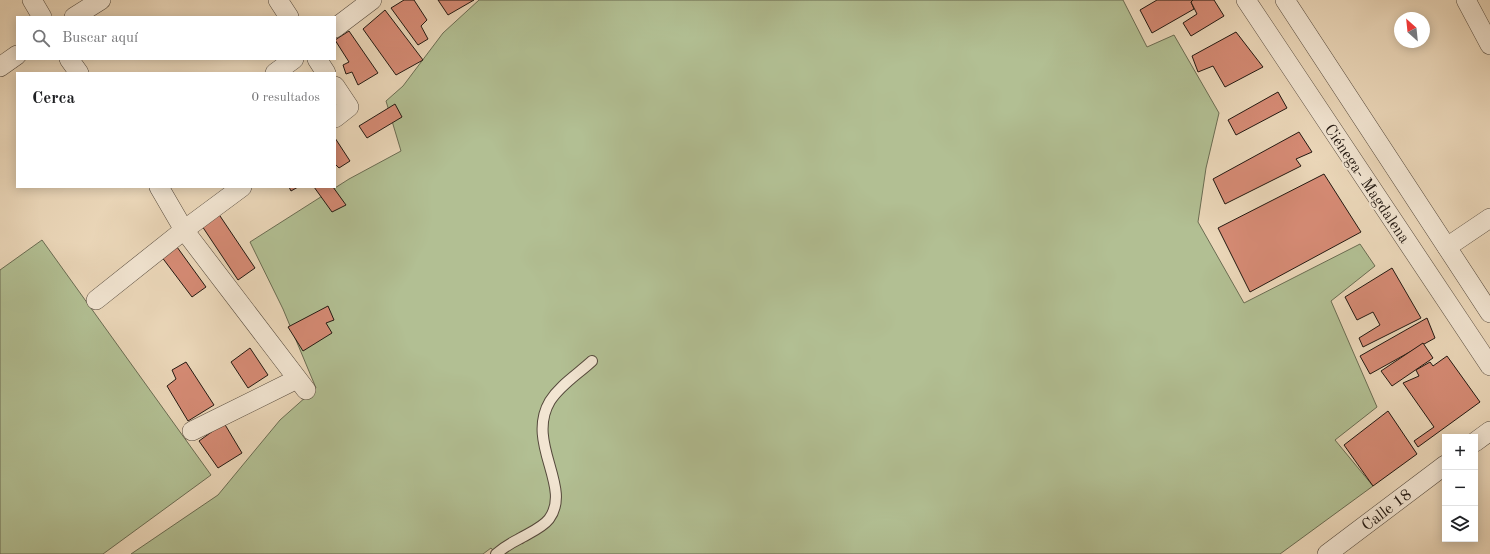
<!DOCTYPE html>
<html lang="es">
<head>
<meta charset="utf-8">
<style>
  body { margin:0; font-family:"Old Standard TT",serif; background:#f2f2f2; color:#202124 }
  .controls { position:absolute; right:12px; bottom:12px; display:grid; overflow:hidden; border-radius:0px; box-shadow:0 2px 10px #0003 }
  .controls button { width:36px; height:36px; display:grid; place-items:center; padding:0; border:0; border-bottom:1px solid #e0e0e0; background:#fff; color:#202124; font:20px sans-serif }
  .compass { position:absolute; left:1394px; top:12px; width:36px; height:36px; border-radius:50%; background:#fff; box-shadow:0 2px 10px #0003; rotate:333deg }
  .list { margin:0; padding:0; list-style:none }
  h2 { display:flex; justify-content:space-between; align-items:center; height:52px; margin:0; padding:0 16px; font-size:17px }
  h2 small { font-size:13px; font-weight:400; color:#757577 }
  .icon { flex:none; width:22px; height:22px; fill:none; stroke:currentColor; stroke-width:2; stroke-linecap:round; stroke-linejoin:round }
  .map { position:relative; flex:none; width:1490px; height:554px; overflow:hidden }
  .search { position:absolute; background:#fff; box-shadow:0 2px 10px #0003; left:16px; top:16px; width:320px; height:44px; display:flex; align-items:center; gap:10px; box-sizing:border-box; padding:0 14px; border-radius:0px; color:#757577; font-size:15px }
  .panel { position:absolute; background:#fff; box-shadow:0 2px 10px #0003; left:16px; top:72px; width:320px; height:116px; border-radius:0px }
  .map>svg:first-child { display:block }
  .green { fill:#b2bf93; stroke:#6a6c52 }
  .building { fill:#d68b75; stroke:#221811 }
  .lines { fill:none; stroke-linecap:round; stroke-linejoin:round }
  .service-casing { stroke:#54483b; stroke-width:12 }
  .minor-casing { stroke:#54483b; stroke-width:20 }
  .service { stroke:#f2e5d2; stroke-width:10 }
  .minor { stroke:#f2e5d2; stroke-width:19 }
  .labels { text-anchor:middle; stroke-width:3.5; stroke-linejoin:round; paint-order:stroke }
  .street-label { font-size:16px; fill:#221811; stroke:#f2e5d2 }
</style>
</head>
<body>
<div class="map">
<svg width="1490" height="554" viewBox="0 0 1490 554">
  <rect width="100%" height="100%" fill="#ebd7b9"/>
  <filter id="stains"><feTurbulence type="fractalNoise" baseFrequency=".005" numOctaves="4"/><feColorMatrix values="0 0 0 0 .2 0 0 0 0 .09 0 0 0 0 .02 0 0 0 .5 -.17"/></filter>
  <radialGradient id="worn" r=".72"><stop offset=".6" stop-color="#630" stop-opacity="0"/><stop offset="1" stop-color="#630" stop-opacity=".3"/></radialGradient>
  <g class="green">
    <path d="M 479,0 L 1123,0 L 1147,47 L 1174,35 L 1219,113 L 1206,168 L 1198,222 L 1244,303 L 1360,244 L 1375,266 L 1331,301 L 1377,407 L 1335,440 L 1373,486 L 1280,554 L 496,554 L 491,548 L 483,554 L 131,554 L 218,495 L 280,420 L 316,388 L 283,309 L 250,242 L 349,179 L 401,151 L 386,101 L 403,86 L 443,33 Z"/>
    <path d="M 42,240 L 211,475 L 103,554 L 0,554 L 0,270 Z"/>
  </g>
  <g class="building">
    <path d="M 404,0 L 414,0 L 427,20 L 421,26 L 428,39 L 418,45 L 391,8 Z"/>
    <path d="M 438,0 L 474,0 L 448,15 Z"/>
    <path d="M 1157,0 L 1193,0 L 1191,2 L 1194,9 L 1152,33 L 1140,10 Z"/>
    <path d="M 1193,0 L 1214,0 L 1224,16 L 1191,36 L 1183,23 L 1197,14 L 1191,2 Z"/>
    <path d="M 385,10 L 423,60 L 396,75 L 363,29 Z"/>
    <path d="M 349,31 L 378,73 L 358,85 L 352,72 L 346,74 L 343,65 L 349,62 L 335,40 Z"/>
    <path d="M 1236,32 L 1263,67 L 1225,87 L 1213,66 L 1198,72 L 1192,56 Z"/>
    <path d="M 1278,92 L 1287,108 L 1236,135 L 1228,120 Z"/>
    <path d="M 395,104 L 402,117 L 367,138 L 359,126 Z"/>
    <path d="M 1299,132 L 1312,152 L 1296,159 L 1301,166 L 1225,204 L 1213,179 Z"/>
    <path d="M 335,138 L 350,161 L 339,168 L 335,164 Z"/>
    <path d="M 1324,174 L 1361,232 L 1250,292 L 1218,228 Z"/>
    <path d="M 289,187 L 298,187 L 291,191 Z"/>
    <path d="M 314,187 L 333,187 L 346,205 L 332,212 Z"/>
    <path d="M 218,213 L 255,268 L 238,280 L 200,223 Z"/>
    <path d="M 177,247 L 206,287 L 192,297 L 161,256 Z"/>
    <path d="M 1392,268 L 1421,318 L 1363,347 L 1359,338 L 1380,325 L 1373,312 L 1357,320 L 1345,297 Z"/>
    <path d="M 328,306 L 334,320 L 326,323 L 332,333 L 303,351 L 288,327 Z"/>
    <path d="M 1427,318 L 1435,338 L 1370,374 L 1360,356 Z"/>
    <path d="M 1423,343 L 1433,358 L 1392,386 L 1381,371 Z"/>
    <path d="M 250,348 L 268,375 L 248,388 L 231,362 Z"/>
    <path d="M 1447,356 L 1480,402 L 1418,447 L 1414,441 L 1434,427 L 1403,383 L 1419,376 L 1416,370 L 1430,362 L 1433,366 Z"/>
    <path d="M 186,362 L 214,405 L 188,421 L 167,386 L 176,379 L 172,370 Z"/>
    <path d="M 1388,411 L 1417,454 L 1373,486 L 1344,445 Z"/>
    <path d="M 224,423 L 242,453 L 218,468 L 199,441 Z"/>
  </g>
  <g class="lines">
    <g class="service-casing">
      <path id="service" d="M 496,554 C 503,548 511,543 519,539 C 529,533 542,528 549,519 C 573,487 525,443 550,401 C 560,385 578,374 592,361"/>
    </g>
    <g class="minor-casing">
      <g id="minor">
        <path d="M 32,0 L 42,17"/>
        <path d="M 278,0 L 289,17"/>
        <path d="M 1246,0 L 1490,366"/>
        <path d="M 1285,0 L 1490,313"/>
        <path d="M 1466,0 L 1490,45"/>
        <path d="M 74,17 L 101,0"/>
        <path d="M 335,28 L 372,0"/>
        <path d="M 69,59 L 79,73"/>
        <path d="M 317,59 L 326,73"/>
        <path d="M 0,67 L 17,55"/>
        <path d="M 275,73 L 294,59"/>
        <path d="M 335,86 L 349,107 L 335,118"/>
        <path d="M 159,187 L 184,230 L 306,390"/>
        <path d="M 1447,247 L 1490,218"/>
        <path d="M 96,300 L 184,230 L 242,187"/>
        <path d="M 192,431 L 297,379"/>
        <path d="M 1475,442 L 1490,431"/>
        <path d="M 1327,554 L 1445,465"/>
      </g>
    </g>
    <use href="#service" class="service"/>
    <use href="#minor" class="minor"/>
  </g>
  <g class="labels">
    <g class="street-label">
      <text transform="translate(1368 183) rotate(56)" y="6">Ciénega- Magdalena</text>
      <text transform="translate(1386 509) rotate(-37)" y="6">Calle 18</text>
    </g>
  </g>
  <rect width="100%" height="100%" filter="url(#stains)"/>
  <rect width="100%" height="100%" fill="url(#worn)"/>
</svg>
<div class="controls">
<button>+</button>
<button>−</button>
<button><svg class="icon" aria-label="layers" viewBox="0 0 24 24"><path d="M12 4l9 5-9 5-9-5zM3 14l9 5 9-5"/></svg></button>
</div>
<svg class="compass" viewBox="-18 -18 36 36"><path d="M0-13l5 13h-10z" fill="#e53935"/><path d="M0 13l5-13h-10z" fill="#757577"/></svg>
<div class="search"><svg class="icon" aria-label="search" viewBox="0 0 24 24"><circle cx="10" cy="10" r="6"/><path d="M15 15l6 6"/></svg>Buscar aquí</div>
<section class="panel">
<h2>Cerca<small>0 resultados</small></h2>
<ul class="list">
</ul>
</section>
</div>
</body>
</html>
